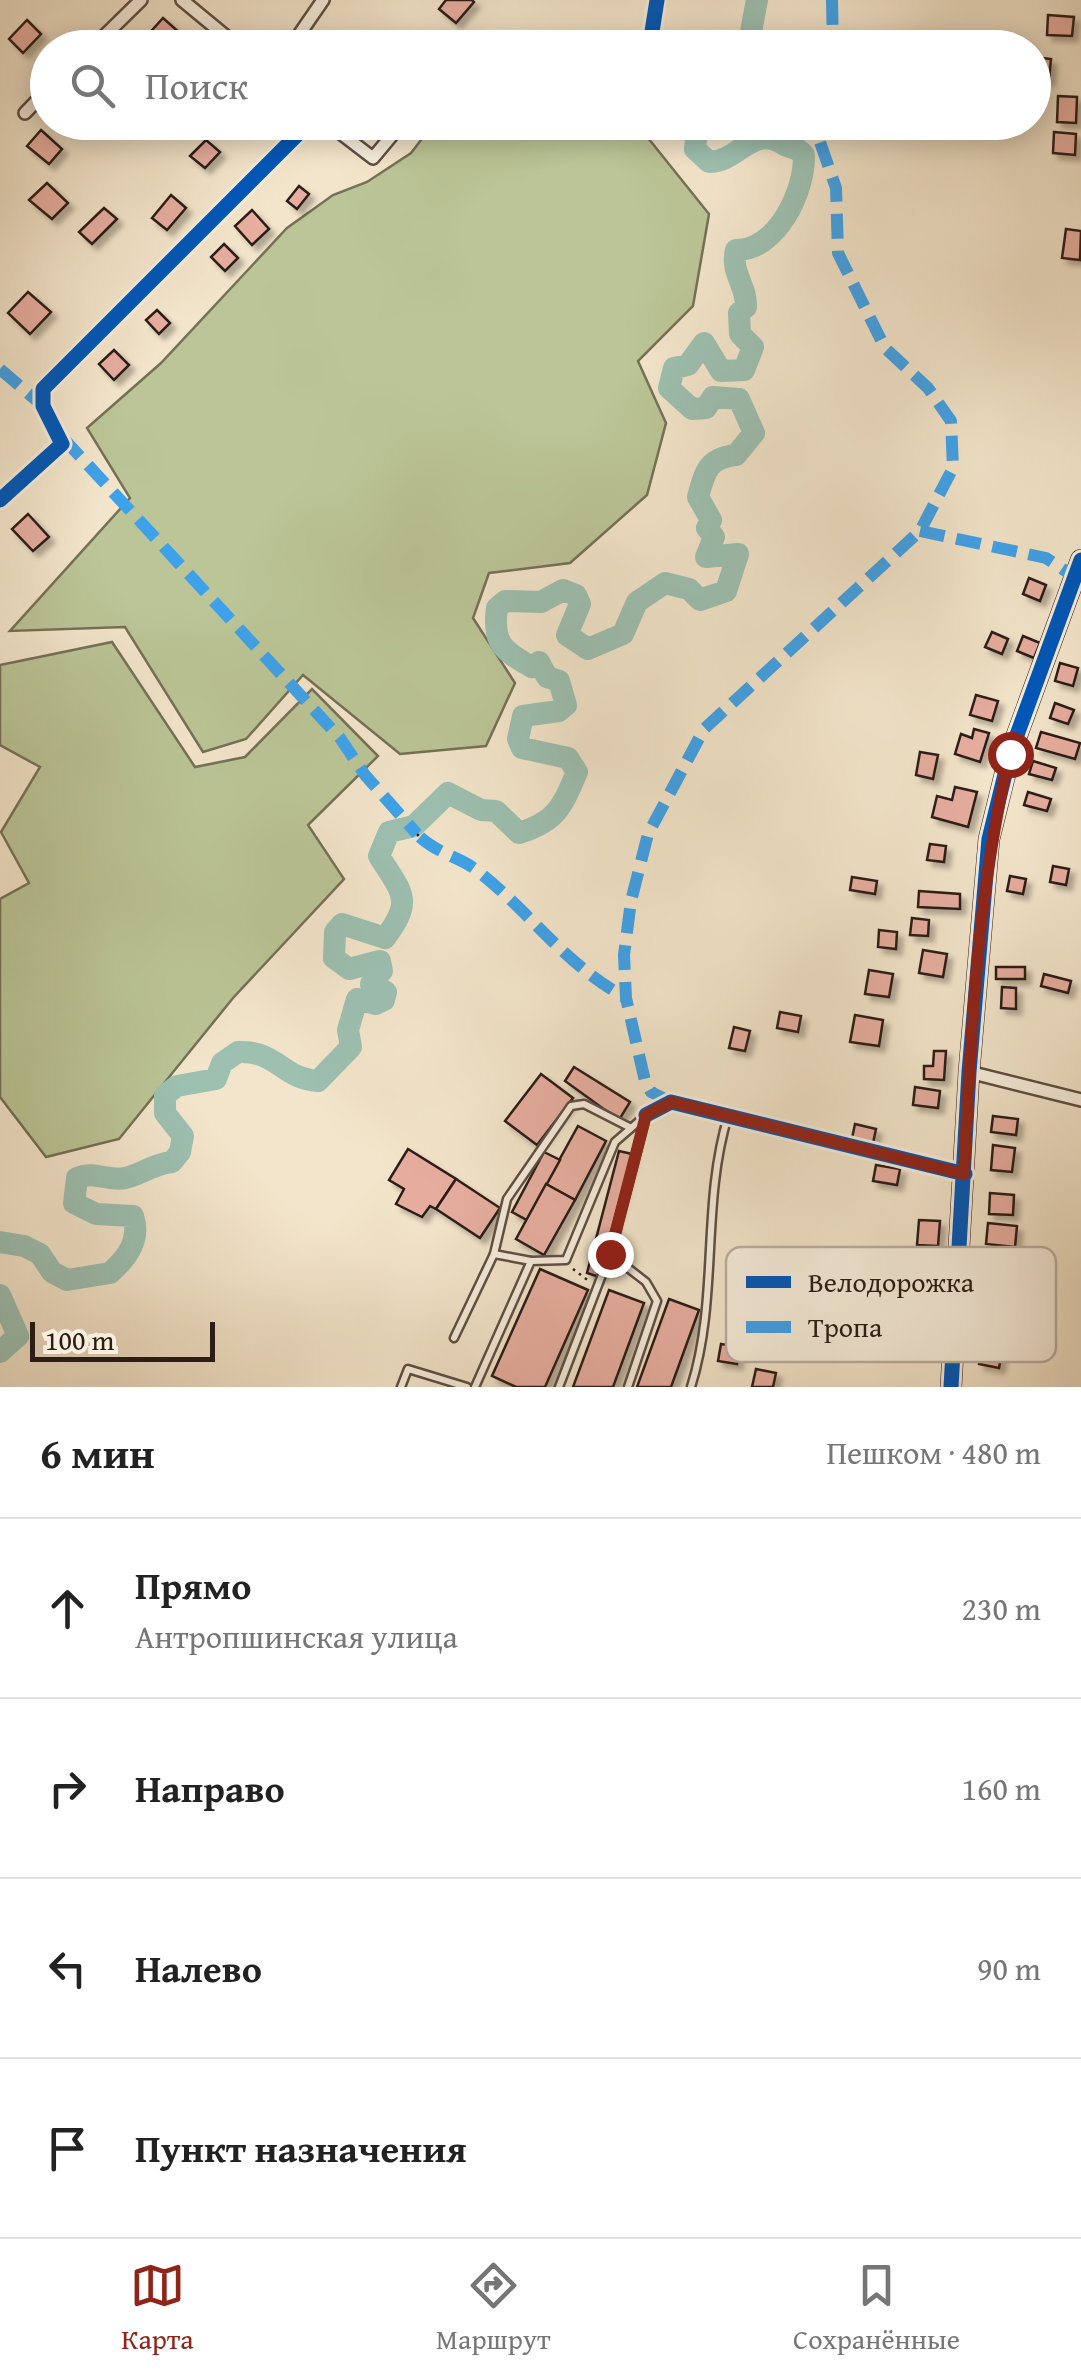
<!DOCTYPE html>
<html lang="ru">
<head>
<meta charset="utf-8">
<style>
  body { margin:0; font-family:"Gentium Book Plus",serif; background:#f2f2f2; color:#222 }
  .scale { position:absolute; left:30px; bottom:25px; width:185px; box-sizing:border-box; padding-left:10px; border:5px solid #2c1d17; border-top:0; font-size:28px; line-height:35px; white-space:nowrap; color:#2c1d17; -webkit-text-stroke:8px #f7eedd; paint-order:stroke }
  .stop { position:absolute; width:30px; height:30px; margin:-22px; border:8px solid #8f2418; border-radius:50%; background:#fff }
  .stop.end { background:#8f2418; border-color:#fff; box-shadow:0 2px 10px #0008 }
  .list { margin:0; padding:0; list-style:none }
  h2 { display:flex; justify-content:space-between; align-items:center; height:130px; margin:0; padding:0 40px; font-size:42px }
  h2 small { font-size:32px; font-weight:400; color:#767676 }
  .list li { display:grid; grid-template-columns:65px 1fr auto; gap:30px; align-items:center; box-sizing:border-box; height:180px; padding:0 40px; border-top:2px solid #e0e0e0 }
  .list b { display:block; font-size:38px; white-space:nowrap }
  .list p { margin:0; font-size:32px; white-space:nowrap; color:#767676 }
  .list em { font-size:32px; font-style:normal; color:#767676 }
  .icon { flex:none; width:55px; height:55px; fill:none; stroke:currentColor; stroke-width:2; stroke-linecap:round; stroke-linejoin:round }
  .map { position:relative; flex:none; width:1081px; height:1387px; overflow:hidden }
  .search { position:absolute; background:#fff; box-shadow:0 5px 25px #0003; left:30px; right:30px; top:30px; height:110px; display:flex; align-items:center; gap:25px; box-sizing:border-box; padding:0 35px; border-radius:55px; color:#767676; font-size:38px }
  .sheet { height:850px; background:#fff }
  nav { display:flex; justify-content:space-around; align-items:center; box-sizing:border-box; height:140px; border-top:2px solid #e0e0e0; background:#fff; font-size:28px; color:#767676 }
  nav a { display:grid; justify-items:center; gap:5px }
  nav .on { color:#8f2418 }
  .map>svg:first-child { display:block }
  .green { fill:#bbc597; stroke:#747157; stroke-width:2.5 }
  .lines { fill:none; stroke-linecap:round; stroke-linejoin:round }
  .river { stroke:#9dc0b1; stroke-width:22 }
  .building { fill:#e7aea0; stroke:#2c1d17; stroke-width:2.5; filter:url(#shadow) }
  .lane-casing { stroke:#5e4f44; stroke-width:11 }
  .street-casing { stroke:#5e4f44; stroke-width:16 }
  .secondary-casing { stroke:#2c1d17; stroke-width:22 }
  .path { stroke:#2c1d17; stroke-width:2.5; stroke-dasharray:2.5 5; stroke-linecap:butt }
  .lane { stroke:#f7eedd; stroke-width:6 }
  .street { stroke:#f7eedd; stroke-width:11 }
  .secondary { stroke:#f7eedd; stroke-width:18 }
  .quiet { stroke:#3ea2ea; stroke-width:12; stroke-dasharray:25 12; stroke-linecap:butt }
  .cycleway-casing { stroke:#f7eedd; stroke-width:21 }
  .cycleway { stroke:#0057b8; stroke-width:15 }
  .route { stroke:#8f2418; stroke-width:12 }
  .key { fill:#f7eedd; stroke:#baafa2; stroke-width:2.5 }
  .key-label { font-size:28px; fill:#2c1d17 }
</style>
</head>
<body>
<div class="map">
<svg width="1081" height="1387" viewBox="0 0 1081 1387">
  <defs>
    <filter id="shadow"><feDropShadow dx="5.5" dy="5.5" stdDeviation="2.5" flood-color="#0004"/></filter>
  </defs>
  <rect width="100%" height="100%" fill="#f3e5cb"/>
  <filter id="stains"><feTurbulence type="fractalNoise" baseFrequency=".002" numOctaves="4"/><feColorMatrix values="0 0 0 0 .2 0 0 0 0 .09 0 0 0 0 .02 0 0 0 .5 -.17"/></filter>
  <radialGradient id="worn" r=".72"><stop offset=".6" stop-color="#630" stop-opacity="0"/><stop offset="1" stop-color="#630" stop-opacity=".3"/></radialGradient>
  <g class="green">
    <path d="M 434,123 L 636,123 L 709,214 L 693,306 L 638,361 L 666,423 L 647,495 L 570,563 L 489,573 L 473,618 L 515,683 L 486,746 L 400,754 L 303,675 L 246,739 L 203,752 L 125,627 L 10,631 L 130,498 L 87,428 L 161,363 L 287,228 L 333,195 L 367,182 L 411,153 Z"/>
    <path d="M 112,642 L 195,767 L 245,757 L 312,689 L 378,756 L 308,825 L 344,879 L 233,998 L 119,1139 L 46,1157 L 0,1097 L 0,899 L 29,883 L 1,832 L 40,767 L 0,745 L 0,665 Z"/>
  </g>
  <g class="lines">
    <g class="river">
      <path d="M 742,48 L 750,37 L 757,0"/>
      <path d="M 0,1242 L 24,1246 L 40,1254 L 52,1272 L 67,1280 L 110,1273 C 127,1258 141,1240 133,1216 L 96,1214 L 74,1203 L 77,1178 C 94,1170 109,1182 125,1178 C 142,1174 153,1164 172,1162 L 180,1152 L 183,1136 L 165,1113 L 165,1095 L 177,1086 L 216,1079 L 222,1063 L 238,1052 C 277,1050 282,1079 318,1081 L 351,1047 L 348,1030 L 357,999 L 376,1004 L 384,1000 L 386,992 L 371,984 L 382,971 L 380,961 L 349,969 L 334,958 L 335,932 L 342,924 L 385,938 C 414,900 402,893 379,856 L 389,832 L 414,826 L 448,793 L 481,810 L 496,811 L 519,833 C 557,821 562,807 577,772 L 568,758 L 522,748 L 518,739 L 523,716 L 559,711 L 566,705 L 559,681 L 547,677 L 539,662 L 532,667 C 503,651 492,643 497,608 L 505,601 L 541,602 L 563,590 L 576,595 L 580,604 L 567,635 L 588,649 L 623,634 L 637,602 L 665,583 L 689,589 L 700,600 L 726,591 L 738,554 L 706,557 L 714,537 L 707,528 L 711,520 L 698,497 C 705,471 708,458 736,455 L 754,433 L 739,399 L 713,397 L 706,408 L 692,409 L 669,388 L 674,368 L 688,365 L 704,343 L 721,371 L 744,370 L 753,347 L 740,334 L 739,313 L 746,307 C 747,286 730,272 736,250 C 776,251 805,192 804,155 C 797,146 792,150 783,144 C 752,124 739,162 709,162 L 695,149 L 698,122"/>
      <path d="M 0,1295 L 18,1336 L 0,1352"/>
    </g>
  </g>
  <g class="building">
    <path d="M 446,0 L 472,0 L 474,2 L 456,23 L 439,9 Z"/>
    <path d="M 1048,15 L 1074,17 L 1072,36 L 1047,35 Z"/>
    <path d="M 163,18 L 181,34 L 168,48 L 154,48 L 145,38 Z"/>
    <path d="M 27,20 L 41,34 L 23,53 L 9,39 Z"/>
    <path d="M 1034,57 L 1051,59 L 1049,80 L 1034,79 Z"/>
    <path d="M 1058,96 L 1077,97 L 1076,123 L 1057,122 Z"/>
    <path d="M 41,130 L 62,149 L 49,164 L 27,146 Z"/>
    <path d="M 1054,132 L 1076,134 L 1075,155 L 1053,153 Z"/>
    <path d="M 206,140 L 220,152 L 205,168 L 190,156 Z"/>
    <path d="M 47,183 L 68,203 L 52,219 L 29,200 Z"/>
    <path d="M 299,186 L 309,194 L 297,209 L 287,201 Z"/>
    <path d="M 171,195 L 186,208 L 167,230 L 152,218 Z"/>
    <path d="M 104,208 L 117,219 L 92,244 L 79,232 Z"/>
    <path d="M 252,210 L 269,229 L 252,245 L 235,226 Z"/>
    <path d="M 1066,229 L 1081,231 L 1080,260 L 1062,258 Z"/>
    <path d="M 224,244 L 238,258 L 225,271 L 211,257 Z"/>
    <path d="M 28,292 L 51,312 L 30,334 L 8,313 Z"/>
    <path d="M 157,310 L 170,323 L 159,334 L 146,320 Z"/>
    <path d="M 114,350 L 129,365 L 114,380 L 99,364 Z"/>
    <path d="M 28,514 L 49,537 L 33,551 L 12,529 Z"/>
    <path d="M 1029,578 L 1046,585 L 1040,601 L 1023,594 Z"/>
    <path d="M 992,632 L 1008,639 L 1002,654 L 985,647 Z"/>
    <path d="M 1023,636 L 1040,643 L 1034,658 L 1017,651 Z"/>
    <path d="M 1060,663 L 1078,668 L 1073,686 L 1055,681 Z"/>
    <path d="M 976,695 L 998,701 L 992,721 L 970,715 Z"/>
    <path d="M 1055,703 L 1074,710 L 1068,724 L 1050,718 Z"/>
    <path d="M 974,729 L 989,733 L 980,762 L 955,754 L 961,734 L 972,738 Z"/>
    <path d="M 1041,732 L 1080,743 L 1075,759 L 1036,748 Z"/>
    <path d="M 920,752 L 938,755 L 933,779 L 916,775 Z"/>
    <path d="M 1033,761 L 1056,768 L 1052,780 L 1029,774 Z"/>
    <path d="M 955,787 L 977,792 L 968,827 L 932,817 L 937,796 L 952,800 Z"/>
    <path d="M 1028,792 L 1051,799 L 1047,811 L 1024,805 Z"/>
    <path d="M 930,844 L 946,846 L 944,862 L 927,860 Z"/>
    <path d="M 1053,866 L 1069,869 L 1066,885 L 1050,882 Z"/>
    <path d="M 1010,876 L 1026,879 L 1023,894 L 1007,891 Z"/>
    <path d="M 852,877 L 877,881 L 875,894 L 850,890 Z"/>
    <path d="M 919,891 L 960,894 L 960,909 L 918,907 Z"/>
    <path d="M 912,918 L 929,920 L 928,936 L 910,935 Z"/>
    <path d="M 879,930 L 897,932 L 896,949 L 878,947 Z"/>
    <path d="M 923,950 L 947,954 L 943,977 L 919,973 Z"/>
    <rect x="996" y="967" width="29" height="12"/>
    <path d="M 869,970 L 893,974 L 889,997 L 865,994 Z"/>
    <path d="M 1044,974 L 1071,981 L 1068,993 L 1041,986 Z"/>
    <path d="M 1002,987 L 1016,988 L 1016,1009 L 1001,1008 Z"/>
    <path d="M 780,1012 L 801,1016 L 798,1032 L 777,1028 Z"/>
    <path d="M 855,1015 L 883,1020 L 879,1046 L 850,1042 Z"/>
    <path d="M 734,1027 L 750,1031 L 745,1051 L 729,1048 Z"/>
    <path d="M 934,1051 L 946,1051 L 944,1080 L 924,1079 L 924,1066 L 933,1066 Z"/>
    <path d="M 574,1067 L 630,1102 L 619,1120 L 565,1081 Z"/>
    <path d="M 541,1074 L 573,1098 L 537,1145 L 505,1121 Z"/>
    <path d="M 915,1087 L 940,1091 L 938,1108 L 913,1105 Z"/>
    <path d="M 993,1116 L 1018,1119 L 1016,1135 L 991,1132 Z"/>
    <path d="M 855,1124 L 876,1129 L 873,1143 L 852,1138 Z"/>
    <path d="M 578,1126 L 606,1141 L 575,1200 L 546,1184 Z"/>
    <path d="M 993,1145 L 1015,1148 L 1012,1172 L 991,1170 Z"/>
    <path d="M 408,1149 L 456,1179 L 436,1209 L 430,1206 L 422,1217 L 396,1204 L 404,1189 L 389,1180 Z"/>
    <path d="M 619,1151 L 632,1154 L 599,1277 L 587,1273 Z"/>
    <path d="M 544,1152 L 560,1160 L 527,1220 L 512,1212 Z"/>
    <path d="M 876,1165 L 900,1169 L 897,1185 L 873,1181 Z"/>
    <path d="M 456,1179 L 500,1208 L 480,1238 L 436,1209 Z"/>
    <path d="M 546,1184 L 575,1200 L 544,1255 L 516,1239 Z"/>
    <path d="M 990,1193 L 1014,1195 L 1013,1215 L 989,1214 Z"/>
    <path d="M 919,1220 L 940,1221 L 938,1246 L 917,1245 Z"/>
    <path d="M 988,1223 L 1017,1226 L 1015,1247 L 986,1244 Z"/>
    <path d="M 540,1269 L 588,1290 L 545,1387 L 516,1387 L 492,1376 Z"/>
    <path d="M 609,1290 L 644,1303 L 613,1387 L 573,1387 Z"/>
    <path d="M 669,1299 L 699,1310 L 671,1387 L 637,1387 Z"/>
    <path d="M 982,1342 L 1003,1346 L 999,1368 L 979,1364 Z"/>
    <path d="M 721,1344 L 740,1347 L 737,1364 L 718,1361 Z"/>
    <path d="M 756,1369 L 776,1373 L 773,1387 L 752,1387 Z"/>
  </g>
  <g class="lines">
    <g class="lane-casing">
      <g id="lane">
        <path d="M 494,1254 L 507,1199 L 571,1106 L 584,1104 L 631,1128"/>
        <path d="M 454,1338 L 494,1254 L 531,1261"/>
        <path d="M 401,1387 L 408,1369 L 467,1387"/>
        <path d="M 475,1387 L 531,1261 L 566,1260 L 615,1142 L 645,1116"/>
        <path d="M 559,1387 L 610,1254"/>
        <path d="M 628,1387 L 657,1301 L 646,1282 L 610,1254 L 646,1116"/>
        <path d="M 691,1387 C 719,1298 701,1205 728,1116"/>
      </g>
    </g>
    <g class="street-casing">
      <g id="street">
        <path d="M 182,0 L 240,48"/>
        <path d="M 92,48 L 141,0"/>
        <path d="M 290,48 L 323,0"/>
        <path d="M 474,48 L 489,39 L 644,42 L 651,38 L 657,0"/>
        <path d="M 25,113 L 48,89"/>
        <path d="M 326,122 L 373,158 L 403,122"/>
        <path d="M 0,500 L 62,444 L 43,406 L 43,389 L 310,122"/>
        <path d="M 969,1072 L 1081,1100"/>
        <path d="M 646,1115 L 671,1102 L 965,1174"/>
      </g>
    </g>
    <g class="secondary-casing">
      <path id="secondary" d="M 951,1387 L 969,1072 L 989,839 L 1010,754 L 1081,560"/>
    </g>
    <g class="path">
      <path d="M 417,834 L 420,837"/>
      <path d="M 573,1269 L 590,1282"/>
    </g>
    <use href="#lane" class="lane"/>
    <use href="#street" class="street"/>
    <use href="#secondary" class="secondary"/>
    <g class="quiet">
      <path d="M 832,0 L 833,48"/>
      <path d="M 0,369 L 43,406"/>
      <path d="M 63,438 L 340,738 L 365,775 L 417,834"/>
      <path d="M 920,531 L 1046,558 L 1076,578"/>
      <path d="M 420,837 C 440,855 461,857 479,872 C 533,915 562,962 626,998"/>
      <path d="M 671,1102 L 651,1092 L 645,1081 L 626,998 L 624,955 L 631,901 L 648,834 L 704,729 L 920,531 L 953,468 L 951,421 L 928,388 L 885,348 L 838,253 L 836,188 L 813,122"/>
    </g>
    <g class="cycleway-casing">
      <g id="cycleway">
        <path d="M 474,48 L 489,39 L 644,42 L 651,38 L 657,0"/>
        <path d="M 0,500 L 62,444 L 43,406 L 43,389 L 310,122"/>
        <path d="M 646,1115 L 671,1102 L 965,1174"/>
        <path d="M 951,1387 L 969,1072 L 989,839 L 1010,754 L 1081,560"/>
      </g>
    </g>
    <use href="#cycleway" class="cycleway"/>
  </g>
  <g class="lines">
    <path class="route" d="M 610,1254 L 646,1115 L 672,1102 L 964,1174 C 971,1032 977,892 1010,754"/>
  </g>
  <rect x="726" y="1247" width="330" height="115" rx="15" class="key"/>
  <rect x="746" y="1276" width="45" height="12" fill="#0057b8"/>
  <rect x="746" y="1321" width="45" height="12" fill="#3ea2ea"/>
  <g class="key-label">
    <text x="808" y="1292">Велодорожка</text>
    <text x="808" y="1337">Тропа</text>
  </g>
  <rect width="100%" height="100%" filter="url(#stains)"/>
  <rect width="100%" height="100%" fill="url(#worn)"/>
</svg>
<div class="scale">100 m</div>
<div class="stop" style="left:1010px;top:754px"></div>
<div class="stop end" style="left:610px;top:1254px"></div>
<div class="search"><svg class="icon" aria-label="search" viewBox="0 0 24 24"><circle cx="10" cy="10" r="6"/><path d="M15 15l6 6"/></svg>Поиск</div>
</div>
<section class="sheet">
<h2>6 мин<small>Пешком · 480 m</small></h2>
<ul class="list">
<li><svg class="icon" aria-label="ahead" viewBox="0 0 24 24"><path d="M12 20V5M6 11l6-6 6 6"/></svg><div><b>Прямо</b><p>Антропшинская улица</p></div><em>230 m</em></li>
<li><svg class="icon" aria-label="right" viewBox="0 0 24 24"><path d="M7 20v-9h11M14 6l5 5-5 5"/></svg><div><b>Направо</b></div><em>160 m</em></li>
<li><svg class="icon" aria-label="left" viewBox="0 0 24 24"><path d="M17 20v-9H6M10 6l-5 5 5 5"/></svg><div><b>Налево</b></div><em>90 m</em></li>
<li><svg class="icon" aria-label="arrive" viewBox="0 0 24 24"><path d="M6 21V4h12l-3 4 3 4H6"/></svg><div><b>Пункт назначения</b></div></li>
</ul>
</section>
<nav>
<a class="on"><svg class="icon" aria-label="map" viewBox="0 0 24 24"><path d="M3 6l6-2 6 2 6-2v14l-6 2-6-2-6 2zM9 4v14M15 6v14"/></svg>Карта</a>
<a><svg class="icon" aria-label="directions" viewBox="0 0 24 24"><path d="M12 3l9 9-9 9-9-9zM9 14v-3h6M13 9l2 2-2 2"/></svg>Маршрут</a>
<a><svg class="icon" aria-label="saved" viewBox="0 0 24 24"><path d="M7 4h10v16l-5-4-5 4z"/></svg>Сохранённые</a>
</nav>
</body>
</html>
